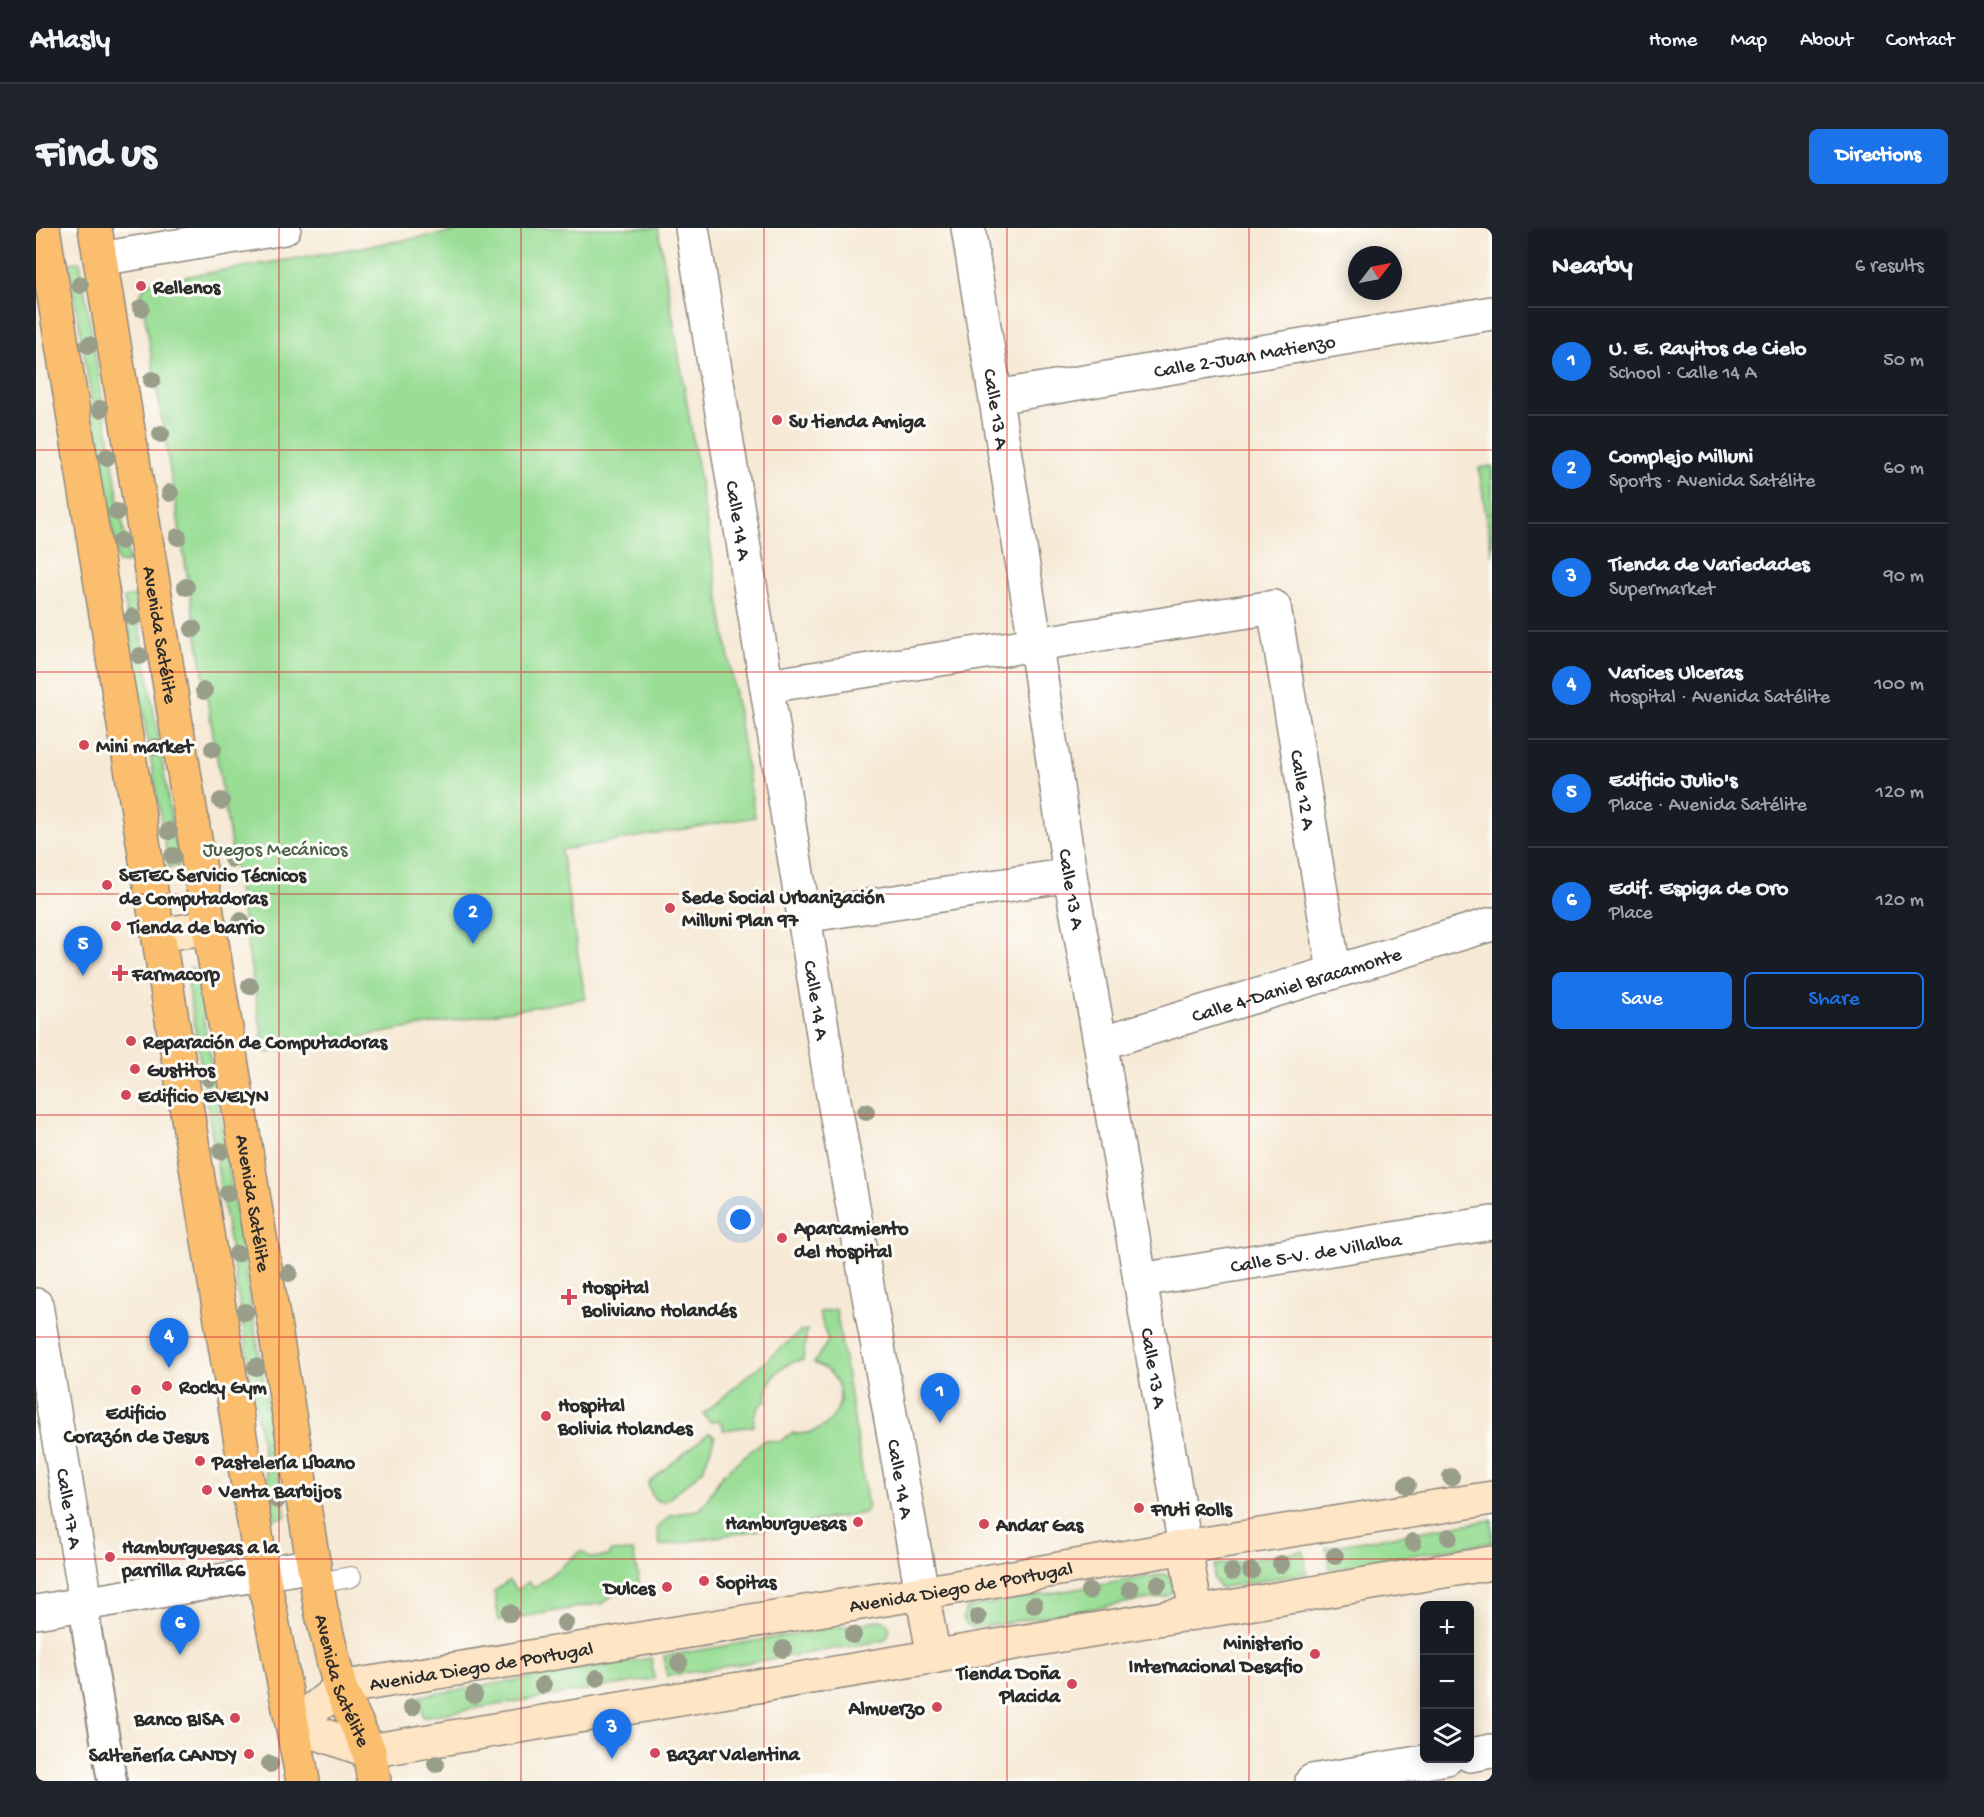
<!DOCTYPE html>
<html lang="en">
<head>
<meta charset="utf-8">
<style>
  body { margin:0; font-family:"Gochi Hand",sans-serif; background:#20242c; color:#f1f3f6 }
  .controls { position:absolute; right:18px; bottom:18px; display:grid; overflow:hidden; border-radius:9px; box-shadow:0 3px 15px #0003 }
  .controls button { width:54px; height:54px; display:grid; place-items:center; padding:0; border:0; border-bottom:2px solid #363941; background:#171b24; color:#f1f3f6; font:30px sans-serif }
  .compass { position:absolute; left:1312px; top:18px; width:54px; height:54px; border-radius:50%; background:#171b24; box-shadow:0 3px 15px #0003; rotate:58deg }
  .you { position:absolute; left:705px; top:992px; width:21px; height:21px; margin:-15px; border:4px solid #fff; border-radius:50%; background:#1a73e8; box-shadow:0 0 0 9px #1a73e833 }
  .badge { display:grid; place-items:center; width:39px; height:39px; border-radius:50%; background:#1a73e8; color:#fff; font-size:20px; font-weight:700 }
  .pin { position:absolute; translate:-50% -50px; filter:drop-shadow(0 2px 3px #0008) }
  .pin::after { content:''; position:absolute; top:32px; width:21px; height:18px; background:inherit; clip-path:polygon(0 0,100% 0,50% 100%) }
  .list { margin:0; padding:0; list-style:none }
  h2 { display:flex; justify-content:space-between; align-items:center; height:78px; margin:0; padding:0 24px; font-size:26px }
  h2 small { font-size:20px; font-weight:400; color:#9ea1a6 }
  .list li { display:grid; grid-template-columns:39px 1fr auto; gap:18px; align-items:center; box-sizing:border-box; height:108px; padding:0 24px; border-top:2px solid #363941 }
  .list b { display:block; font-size:22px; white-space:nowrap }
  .list p { margin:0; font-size:20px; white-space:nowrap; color:#9ea1a6 }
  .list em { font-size:20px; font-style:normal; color:#9ea1a6 }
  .actions { display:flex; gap:12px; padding:18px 24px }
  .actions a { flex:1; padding:14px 0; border:2px solid #1a73e8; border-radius:9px; text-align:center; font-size:21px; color:#1a73e8 }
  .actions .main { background:#1a73e8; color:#fff }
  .icon { flex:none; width:33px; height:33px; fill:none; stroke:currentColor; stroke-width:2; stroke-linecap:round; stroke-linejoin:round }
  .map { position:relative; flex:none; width:1456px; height:1553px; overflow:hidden; border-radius:9px }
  header { display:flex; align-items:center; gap:36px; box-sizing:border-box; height:84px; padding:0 30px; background:#171b24; border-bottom:2px solid #363941 }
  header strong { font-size:28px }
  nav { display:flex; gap:33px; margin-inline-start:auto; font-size:21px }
  .intro { display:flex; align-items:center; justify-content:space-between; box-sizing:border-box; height:144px; padding:0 36px }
  h1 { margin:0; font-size:42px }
  .button { padding:15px 27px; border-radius:9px; background:#1a73e8; color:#fff; font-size:21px; font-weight:700 }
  main { display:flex; gap:36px; padding:0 36px }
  aside { flex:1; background:#171b24; border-radius:9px; box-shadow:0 3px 15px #0003 }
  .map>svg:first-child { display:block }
  .green { fill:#9ade96; stroke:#628460; stroke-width:1.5 }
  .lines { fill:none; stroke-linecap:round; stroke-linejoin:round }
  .service-casing { stroke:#908a80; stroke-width:22 }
  .pedestrian-casing { stroke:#908a80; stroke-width:32 }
  .minor-casing { stroke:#908a80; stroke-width:36 }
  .tertiary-casing { stroke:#908a80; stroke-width:36 }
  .secondary-casing { stroke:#908a80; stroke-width:36 }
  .primary-casing { stroke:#908a80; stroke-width:36 }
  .service { stroke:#fff; stroke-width:20 }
  .pedestrian { stroke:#fff; stroke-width:28 }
  .minor { stroke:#fff; stroke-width:33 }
  .tertiary { stroke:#fff; stroke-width:33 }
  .secondary { stroke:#fde5c5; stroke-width:33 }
  .primary { stroke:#fabe6e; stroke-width:33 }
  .tree { fill:#989e89 }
  .grid { fill:none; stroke:#d62828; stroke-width:1.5; stroke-opacity:0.55 }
  .poi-dot { fill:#d1495b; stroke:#fdfcf7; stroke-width:2 }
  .labels { text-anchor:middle; stroke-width:6; stroke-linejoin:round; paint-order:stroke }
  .poi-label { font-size:20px; font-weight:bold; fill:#2b2b2b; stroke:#fdfcf7; text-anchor:start }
  .street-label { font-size:20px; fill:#2b2b2b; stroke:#fdfcf7 }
  .park-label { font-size:20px; fill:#4c614b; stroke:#fdfcf7 }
</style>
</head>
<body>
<header>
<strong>Atlasly</strong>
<nav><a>Home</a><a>Map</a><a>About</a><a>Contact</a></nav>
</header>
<div class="intro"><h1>Find us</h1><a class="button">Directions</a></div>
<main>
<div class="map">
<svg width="1456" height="1553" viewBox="0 0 1456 1553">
  <rect width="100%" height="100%" fill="#fdfcf7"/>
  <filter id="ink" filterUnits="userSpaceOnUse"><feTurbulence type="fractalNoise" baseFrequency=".0167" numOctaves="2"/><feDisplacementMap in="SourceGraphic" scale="12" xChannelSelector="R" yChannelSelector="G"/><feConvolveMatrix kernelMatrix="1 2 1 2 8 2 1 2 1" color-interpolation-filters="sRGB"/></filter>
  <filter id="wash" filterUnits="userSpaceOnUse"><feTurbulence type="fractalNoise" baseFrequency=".008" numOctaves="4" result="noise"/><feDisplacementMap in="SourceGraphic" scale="24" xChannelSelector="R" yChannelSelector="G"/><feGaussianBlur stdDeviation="1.35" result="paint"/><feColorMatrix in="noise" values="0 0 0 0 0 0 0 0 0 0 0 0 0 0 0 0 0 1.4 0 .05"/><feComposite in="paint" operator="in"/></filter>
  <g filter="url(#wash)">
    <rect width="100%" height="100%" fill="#f6e9d5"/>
    <g class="green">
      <path d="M 441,0 L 622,0 L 719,589 L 525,622 L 549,770 L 229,825 L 105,64 L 112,55 Z"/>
      <path d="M 44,34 L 93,334 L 82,335 L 33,35 Z"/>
      <path d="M 1456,238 L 1456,328 L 1443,240 Z"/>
      <path d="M 99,368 L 143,638 L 133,640 L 88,370 Z"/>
      <path d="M 155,739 L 160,743 L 250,1289 L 238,1291 L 150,745 Z"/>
      <path d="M 800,1081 L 832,1279 L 828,1285 L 624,1318 L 621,1300 L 635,1287 L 665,1281 L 687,1246 L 728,1212 L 743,1214 L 756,1205 C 790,1212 820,1173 794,1145 C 790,1141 783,1138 778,1135 L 792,1113 L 783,1084 Z"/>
      <path d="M 771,1102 L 767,1132 C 744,1135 731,1150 730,1173 C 721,1179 716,1187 718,1198 L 687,1202 L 687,1197 L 682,1192 L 674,1194 L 667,1186 L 764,1104 Z"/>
      <path d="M 673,1205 L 679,1208 L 667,1242 L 630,1273 C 617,1276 615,1266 612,1255 Z"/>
      <path d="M 1456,1292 L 1456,1314 L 1294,1341 L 1290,1319 Z"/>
      <path d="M 545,1323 L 555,1330 L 572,1328 L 574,1324 L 597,1323 L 604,1360 L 579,1366 L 567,1375 L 463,1393 L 458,1363 L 473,1353 L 481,1362 L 492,1354 L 498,1360 Z"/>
      <path d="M 1267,1323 L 1271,1345 L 1183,1360 L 1177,1349 L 1179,1337 Z"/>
      <path d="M 1128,1346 C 1136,1350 1138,1354 1138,1363 L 1132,1368 L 938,1400 L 931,1397 L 927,1390 L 929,1383 L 934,1379 Z"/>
      <path d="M 843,1392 L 850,1394 L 854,1401 L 852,1408 L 847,1413 L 631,1448 L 628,1428 Z"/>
      <path d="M 615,1430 L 618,1451 L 387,1489 L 384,1468 Z"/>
    </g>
  </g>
  <g filter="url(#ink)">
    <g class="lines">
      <g class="service-casing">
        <path id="service" d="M 281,1355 L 315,1349"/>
      </g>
      <g class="pedestrian-casing">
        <path id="pedestrian" d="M 48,1376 L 51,1404 L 76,1553"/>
      </g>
      <g class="minor-casing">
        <g id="minor">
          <path id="s1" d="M 656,0 L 797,867 L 886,1365"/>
          <path id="s2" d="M 932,0 L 1002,431 L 1034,647 L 1065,819 L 1149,1319"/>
          <path d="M 64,31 L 248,0"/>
          <path id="s3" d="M 960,169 L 1456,85"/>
          <path id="s4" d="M 731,458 L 1238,379 L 1298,743"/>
          <path d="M 768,688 L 1034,647"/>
          <path id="s5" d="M 1065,815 L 1456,696"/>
          <path id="s6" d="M 1104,1052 L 1456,995"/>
          <path id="s7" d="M 0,1077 L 47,1355 L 48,1376"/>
          <path d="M 1434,1527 L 1456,1523"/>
          <path d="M 1276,1553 L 1411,1530"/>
        </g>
      </g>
      <g class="tertiary-casing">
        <path id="tertiary" d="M 0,1384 L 278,1337"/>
      </g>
      <g class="secondary-casing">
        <g id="secondary">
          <path d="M 123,707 L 174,699"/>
          <path d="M 1149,1319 L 1160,1385"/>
          <path d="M 886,1365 L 898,1429"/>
          <path id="s8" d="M 258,1497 L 304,1460 L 886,1365 L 1149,1319 L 1456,1270"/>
          <path d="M 258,1497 L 333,1523 L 1456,1335"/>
        </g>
      </g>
      <g class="primary-casing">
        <g id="primary">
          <path d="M 7,0 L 223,1325 L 267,1553"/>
          <path id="s9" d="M 59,0 L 285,1382 L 304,1460 L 333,1523 L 338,1553"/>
        </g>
      </g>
      <use href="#service" class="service"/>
      <use href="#pedestrian" class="pedestrian"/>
      <use href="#minor" class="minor"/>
      <use href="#tertiary" class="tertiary"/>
      <use href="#secondary" class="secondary"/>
      <use href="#primary" class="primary"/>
    </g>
    <g class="tree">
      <circle cx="44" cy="57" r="9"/>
      <circle cx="105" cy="80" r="9"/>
      <circle cx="53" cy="117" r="9"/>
      <circle cx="116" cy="152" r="9"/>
      <circle cx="64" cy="181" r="9"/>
      <circle cx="125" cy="206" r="9"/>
      <circle cx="71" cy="229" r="9"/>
      <circle cx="134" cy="265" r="9"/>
      <circle cx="81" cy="284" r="9"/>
      <circle cx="142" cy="309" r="9"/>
      <circle cx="85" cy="313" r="9"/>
      <circle cx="150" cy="359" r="9"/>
      <circle cx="97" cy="389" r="9"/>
      <circle cx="157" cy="401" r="9"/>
      <circle cx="104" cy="428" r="9"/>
      <circle cx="168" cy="463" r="9"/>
      <circle cx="119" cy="519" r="9"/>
      <circle cx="177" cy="521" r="9"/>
      <circle cx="185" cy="573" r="9"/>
      <circle cx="133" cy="603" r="9"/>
      <circle cx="137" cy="628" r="9"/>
      <circle cx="196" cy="631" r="9"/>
      <circle cx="205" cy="693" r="9"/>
      <circle cx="214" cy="758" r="9"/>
      <circle cx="173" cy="850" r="9"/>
      <circle cx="830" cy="884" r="9"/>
      <circle cx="185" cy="923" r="9"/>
      <circle cx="192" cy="965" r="9"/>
      <circle cx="201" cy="1026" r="9"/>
      <circle cx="253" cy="1045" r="9"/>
      <circle cx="209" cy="1084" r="9"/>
      <circle cx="220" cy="1139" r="9"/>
      <circle cx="1415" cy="1249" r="9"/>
      <circle cx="1371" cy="1257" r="9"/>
      <circle cx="241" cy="1272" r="9"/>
      <circle cx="1413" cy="1309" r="9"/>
      <circle cx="1377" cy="1314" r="9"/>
      <circle cx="1299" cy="1328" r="9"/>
      <circle cx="1245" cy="1336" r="9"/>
      <circle cx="1215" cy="1343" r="9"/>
      <circle cx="1196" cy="1344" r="9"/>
      <circle cx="1122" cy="1356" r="9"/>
      <circle cx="1094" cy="1361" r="9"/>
      <circle cx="1053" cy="1363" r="9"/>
      <circle cx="998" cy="1377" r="9"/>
      <circle cx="474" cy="1385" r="9"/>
      <circle cx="942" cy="1389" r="9"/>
      <circle cx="529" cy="1395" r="9"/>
      <circle cx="817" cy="1407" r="9"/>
      <circle cx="747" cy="1421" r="9"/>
      <circle cx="643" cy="1435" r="9"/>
      <circle cx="561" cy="1450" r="9"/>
      <circle cx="507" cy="1457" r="9"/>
      <circle cx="438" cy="1467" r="9"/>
      <circle cx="376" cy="1479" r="9"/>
      <circle cx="234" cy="1536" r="9"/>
      <circle cx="400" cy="1536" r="9"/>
    </g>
  </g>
  <path class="grid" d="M 243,0 L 243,1553M 485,0 L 485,1553M 728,0 L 728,1553M 971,0 L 971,1553M 1213,0 L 1213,1553M 0,222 L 1456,222M 0,444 L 1456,444M 0,666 L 1456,666M 0,887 L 1456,887M 0,1109 L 1456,1109M 0,1331 L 1456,1331"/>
  <g class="poi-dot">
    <circle cx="105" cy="58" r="6"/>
    <circle cx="741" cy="192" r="6"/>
    <circle cx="48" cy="517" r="6"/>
    <circle cx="71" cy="657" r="6"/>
    <circle cx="634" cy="680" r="6"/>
    <circle cx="80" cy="698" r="6"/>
    <path d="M81 736h6v6h6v6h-6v6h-6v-6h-6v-6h6z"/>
    <circle cx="95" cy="813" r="6"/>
    <circle cx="99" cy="841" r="6"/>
    <circle cx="90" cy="867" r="6"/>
    <circle cx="746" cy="1010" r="6"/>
    <path d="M530 1060h6v6h6v6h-6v6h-6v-6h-6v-6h6z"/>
    <circle cx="131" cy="1158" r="6"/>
    <circle cx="100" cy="1162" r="6"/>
    <circle cx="510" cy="1188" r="6"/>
    <circle cx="164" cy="1233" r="6"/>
    <circle cx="171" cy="1262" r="6"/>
    <circle cx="1103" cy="1280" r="6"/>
    <circle cx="822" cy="1294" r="6"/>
    <circle cx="948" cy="1296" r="6"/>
    <circle cx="74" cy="1329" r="6"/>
    <circle cx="668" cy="1353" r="6"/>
    <circle cx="631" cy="1359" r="6"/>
    <circle cx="1279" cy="1426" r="6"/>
    <circle cx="1036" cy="1456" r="6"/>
    <circle cx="901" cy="1479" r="6"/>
    <circle cx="199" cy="1490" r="6"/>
    <circle cx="619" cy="1525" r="6"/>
    <circle cx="213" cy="1526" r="6"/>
  </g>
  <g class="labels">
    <g class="poi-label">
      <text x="117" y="65">Rellenos</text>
      <text x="753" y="199">Su tienda Amiga</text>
      <text x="60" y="524">Mini market</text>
      <text x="83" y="653">SETEC Servicio Técnicos<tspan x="83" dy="23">de Computadoras</tspan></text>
      <text x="646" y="675">Sede Social Urbanización<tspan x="646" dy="23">Milluni Plan 97</tspan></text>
      <text x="92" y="705">Tienda de barrio</text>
      <text x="96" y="752">Farmacorp</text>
      <text x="107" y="820">Reparación de Computadoras</text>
      <text x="111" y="848">Gustitos</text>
      <text x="102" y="874">Edificio EVELYN</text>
      <text x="758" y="1006">Aparcamiento<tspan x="758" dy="23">del Hospital</tspan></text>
      <text x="546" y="1065">Hospital<tspan x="546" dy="23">Boliviano Holandés</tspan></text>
      <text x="143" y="1165">Rocky Gym</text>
      <text x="522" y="1183">Hospital<tspan x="522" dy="23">Bolivia Holandes</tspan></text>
      <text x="100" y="1191" text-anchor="middle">Edificio<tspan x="100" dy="23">Corazón de Jesus</tspan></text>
      <text x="176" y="1240">Pastelería Líbano</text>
      <text x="183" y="1269">Venta Barbijos</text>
      <text x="1115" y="1287">Fruti Rolls</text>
      <text x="810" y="1301" text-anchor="end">Hamburguesas</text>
      <text x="960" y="1303">Andar Gas</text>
      <text x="86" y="1325">Hamburguesas a la<tspan x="86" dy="23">parrilla Ruta66</tspan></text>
      <text x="680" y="1360">Sopitas</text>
      <text x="619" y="1366" text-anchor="end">Dulces</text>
      <text x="1267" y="1421" text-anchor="end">Ministerio<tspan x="1267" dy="23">Internacional Desafio</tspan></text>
      <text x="1024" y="1451" text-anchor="end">Tienda Doña<tspan x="1024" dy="23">Placida</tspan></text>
      <text x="889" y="1486" text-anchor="end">Almuerzo</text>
      <text x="187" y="1497" text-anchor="end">Banco BISA</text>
      <text x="631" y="1532">Bazar Valentina</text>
      <text x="201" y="1533" text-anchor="end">Salteñería CANDY</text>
    </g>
    <g class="street-label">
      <text dy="7" stroke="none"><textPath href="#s3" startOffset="252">Calle 2-Juan Matienzo</textPath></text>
      <text dy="7" stroke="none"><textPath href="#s2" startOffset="183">Calle 13 A</textPath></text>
      <text dy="7" stroke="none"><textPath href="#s1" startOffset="296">Calle 14 A</textPath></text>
      <text dy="7" stroke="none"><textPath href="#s9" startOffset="412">Avenida Satélite</textPath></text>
      <text dy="7" stroke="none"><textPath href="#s4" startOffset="698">Calle 12 A</textPath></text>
      <text dy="7" stroke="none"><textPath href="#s2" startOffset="669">Calle 13 A</textPath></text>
      <text dy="7" stroke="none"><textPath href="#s5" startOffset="204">Calle 4-Daniel Bracamonte</textPath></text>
      <text dy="7" stroke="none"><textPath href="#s1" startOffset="782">Calle 14 A</textPath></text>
      <text dy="7" stroke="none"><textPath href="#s9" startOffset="988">Avenida Satélite</textPath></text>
      <text dy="7" stroke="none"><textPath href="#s6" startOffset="178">Calle 5-V. de Villalba</textPath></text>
      <text dy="7" stroke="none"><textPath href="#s2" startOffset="1155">Calle 13 A</textPath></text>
      <text dy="7" stroke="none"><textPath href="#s1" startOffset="1268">Calle 14 A</textPath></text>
      <text dy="7" stroke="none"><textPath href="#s7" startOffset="206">Calle 17 A</textPath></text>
      <text dy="7" stroke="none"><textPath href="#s8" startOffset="688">Avenida Diego de Portugal</textPath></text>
      <text dy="7" stroke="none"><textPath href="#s8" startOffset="202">Avenida Diego de Portugal</textPath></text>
      <text dy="7" stroke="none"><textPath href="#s9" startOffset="1474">Avenida Satélite</textPath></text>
    </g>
    <g class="park-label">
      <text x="239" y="627">Juegos Mecánicos</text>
    </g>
  </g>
</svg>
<div class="controls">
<button>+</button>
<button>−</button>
<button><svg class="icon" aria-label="layers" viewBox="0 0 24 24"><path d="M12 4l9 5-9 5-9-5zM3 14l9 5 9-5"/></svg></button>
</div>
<svg class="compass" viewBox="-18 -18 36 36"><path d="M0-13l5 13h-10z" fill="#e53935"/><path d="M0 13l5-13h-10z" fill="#9ea1a6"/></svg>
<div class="you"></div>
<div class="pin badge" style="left:904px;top:1195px">1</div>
<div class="pin badge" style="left:437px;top:716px">2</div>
<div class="pin badge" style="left:576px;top:1531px">3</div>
<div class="pin badge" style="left:133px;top:1140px">4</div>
<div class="pin badge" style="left:47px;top:748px">5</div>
<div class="pin badge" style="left:144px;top:1427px">6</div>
</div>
<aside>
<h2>Nearby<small>6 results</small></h2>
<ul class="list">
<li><span class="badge">1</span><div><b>U. E. Rayitos de Cielo</b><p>School · Calle 14 A</p></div><em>50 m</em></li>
<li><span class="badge">2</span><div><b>Complejo Milluni</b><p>Sports · Avenida Satélite</p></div><em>60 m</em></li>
<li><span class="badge">3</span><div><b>Tienda de Variedades</b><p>Supermarket</p></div><em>90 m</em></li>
<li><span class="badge">4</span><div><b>Varices Ulceras</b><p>Hospital · Avenida Satélite</p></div><em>100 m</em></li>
<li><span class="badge">5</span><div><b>Edificio Julio's</b><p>Place · Avenida Satélite</p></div><em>120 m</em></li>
<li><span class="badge">6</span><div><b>Edif. Espiga de Oro</b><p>Place</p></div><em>120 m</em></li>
</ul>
<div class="actions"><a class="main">Save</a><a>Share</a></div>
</aside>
</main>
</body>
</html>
